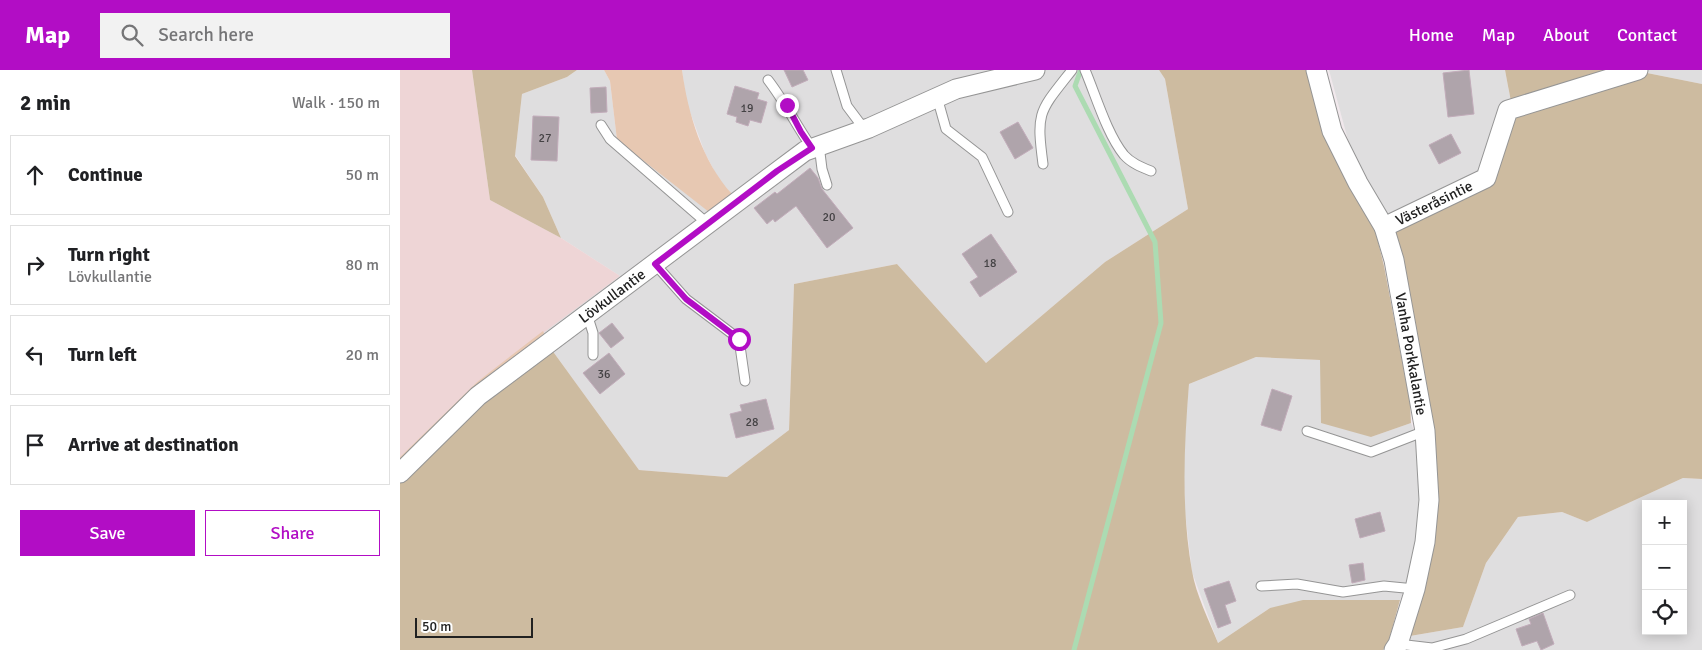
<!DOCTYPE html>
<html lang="en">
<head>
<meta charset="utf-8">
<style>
  body { margin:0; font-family:Signika,sans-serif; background:#f2f2f2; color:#202124 }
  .controls { position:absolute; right:15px; bottom:15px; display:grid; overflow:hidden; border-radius:0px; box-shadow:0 2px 12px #0003 }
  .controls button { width:45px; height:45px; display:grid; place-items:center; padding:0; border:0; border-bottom:1px solid #e0e0e0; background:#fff; color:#202124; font:25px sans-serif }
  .scale { position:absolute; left:15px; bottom:12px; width:118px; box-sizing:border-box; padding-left:5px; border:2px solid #212121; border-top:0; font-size:14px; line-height:18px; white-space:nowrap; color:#212121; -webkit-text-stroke:4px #fff; paint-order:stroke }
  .stop { position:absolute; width:15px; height:15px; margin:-11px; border:4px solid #b20dc5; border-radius:50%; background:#fff }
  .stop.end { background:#b20dc5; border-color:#fff; box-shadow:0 1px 5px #0008 }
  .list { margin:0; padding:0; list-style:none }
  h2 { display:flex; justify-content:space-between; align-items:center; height:65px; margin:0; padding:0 20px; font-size:21px }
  h2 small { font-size:16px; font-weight:400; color:#757577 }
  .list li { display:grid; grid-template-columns:32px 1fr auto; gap:15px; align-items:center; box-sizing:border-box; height:80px; margin:0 10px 10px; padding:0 10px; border:1px solid #e0e0e0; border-radius:0px }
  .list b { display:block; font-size:19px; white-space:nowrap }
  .list p { margin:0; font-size:16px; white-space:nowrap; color:#757577 }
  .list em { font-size:16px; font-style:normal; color:#757577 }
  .actions { display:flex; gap:10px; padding:15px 20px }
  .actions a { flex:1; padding:11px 0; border:1px solid #b20dc5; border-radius:0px; text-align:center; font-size:18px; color:#b20dc5 }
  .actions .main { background:#b20dc5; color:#fff }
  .icon { flex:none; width:28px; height:28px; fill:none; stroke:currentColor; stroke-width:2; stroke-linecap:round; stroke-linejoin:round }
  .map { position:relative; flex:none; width:1302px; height:580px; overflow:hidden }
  header { display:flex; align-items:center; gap:30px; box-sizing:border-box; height:70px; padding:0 25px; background:#b20dc5; color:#fff }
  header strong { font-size:24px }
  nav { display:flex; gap:28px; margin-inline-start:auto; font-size:18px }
  .search { width:350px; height:45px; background:#f2f2f2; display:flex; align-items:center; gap:12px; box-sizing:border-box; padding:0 18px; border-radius:0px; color:#757577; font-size:19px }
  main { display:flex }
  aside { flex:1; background:#fff }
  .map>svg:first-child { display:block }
  .residential { fill:#dfdedf; fill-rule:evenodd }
  .farmland { fill:#eed5d6 }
  .grass { fill:#e7c8b2 }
  .forest { fill:#cdbba0 }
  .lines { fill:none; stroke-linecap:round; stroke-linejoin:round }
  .stream { stroke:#acdbb2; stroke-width:5 }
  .building { fill:#afa4ab; stroke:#c2acba }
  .service-casing { stroke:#959595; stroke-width:11 }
  .minor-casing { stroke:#959595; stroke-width:21 }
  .service { stroke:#fff; stroke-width:9 }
  .minor { stroke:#fff; stroke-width:19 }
  .route { stroke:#b20dc5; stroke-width:6 }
  .labels { text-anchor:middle; stroke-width:4; stroke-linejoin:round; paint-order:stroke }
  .number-label { font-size:12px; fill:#444244 }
  .street-label { font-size:15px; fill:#212121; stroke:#fff }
</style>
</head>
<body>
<header>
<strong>Map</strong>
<div class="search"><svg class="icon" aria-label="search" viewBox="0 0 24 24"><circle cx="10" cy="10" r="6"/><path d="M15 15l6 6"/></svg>Search here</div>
<nav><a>Home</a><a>Map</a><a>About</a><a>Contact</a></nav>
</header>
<main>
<aside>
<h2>2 min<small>Walk · 150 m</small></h2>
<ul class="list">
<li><svg class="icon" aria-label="ahead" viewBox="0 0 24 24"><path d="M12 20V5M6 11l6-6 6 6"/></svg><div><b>Continue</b></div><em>50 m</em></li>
<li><svg class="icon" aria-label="right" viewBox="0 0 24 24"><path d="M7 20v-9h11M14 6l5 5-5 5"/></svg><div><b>Turn right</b><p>Lövkullantie</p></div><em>80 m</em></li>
<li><svg class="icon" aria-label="left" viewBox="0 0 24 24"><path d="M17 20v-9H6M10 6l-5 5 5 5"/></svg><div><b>Turn left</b></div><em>20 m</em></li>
<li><svg class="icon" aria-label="arrive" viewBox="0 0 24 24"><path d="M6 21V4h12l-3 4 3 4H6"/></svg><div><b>Arrive at destination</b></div></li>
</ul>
<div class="actions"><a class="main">Save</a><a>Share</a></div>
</aside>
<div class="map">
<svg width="1302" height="580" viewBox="0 0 1302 580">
  <rect width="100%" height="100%" fill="#f1e8ec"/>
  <g class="residential">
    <path d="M 177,0 L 204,0 L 210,11 L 217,70 L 332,124 L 319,110 L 305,83 L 286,31 L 282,0 L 759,0 L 765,9 L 788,139 L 705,192 L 586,293 L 497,194 L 394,214 L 389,360 L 327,407 L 239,400 L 149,276 L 143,261 L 220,206 L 161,168 L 143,127 L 115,85 L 122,24 L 167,7 Z"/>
    <path d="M 929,0 L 1105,0 L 1112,37 L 1090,112 L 991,159 L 948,70 Z"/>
    <path d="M 1241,0 L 1302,0 L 1302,14 L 1242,2 Z"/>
    <path d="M 856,287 L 920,290 L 971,367 L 1011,353 L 1023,384 L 1020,471 L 1007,515 L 1000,530 L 957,531 L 870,538 L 818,573 L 792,502 L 785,442 L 783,382 L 789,314 Z"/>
    <path d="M 1283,408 L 1302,409 L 1302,580 L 997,580 L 1004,567 L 1063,557 L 1086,493 L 1118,447 L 1162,442 L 1187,452 ZM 1246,434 L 1283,434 L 1283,561 L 1246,561 Z"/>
  </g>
  <path class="farmland" d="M 0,0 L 72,0 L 90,130 L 161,168 L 220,206 L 77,312 L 0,387 Z"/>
  <g class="grass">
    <path d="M 204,0 L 282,0 C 288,44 302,91 332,124 L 309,142 L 217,70 L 210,11 Z"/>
    <path d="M 143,261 L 146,267 L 0,397 L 0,387 L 77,312 Z"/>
  </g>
  <g class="forest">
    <path d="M 72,0 L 177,0 L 167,7 L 122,24 L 115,86 L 143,127 L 161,168 L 90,130 Z"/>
    <path d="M 759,0 L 911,0 L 974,155 L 984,196 L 1010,333 L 1011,353 L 971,367 L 921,353 L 920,290 L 856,287 L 789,314 C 784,376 781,439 792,501 C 796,525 809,550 818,573 L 870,538 L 903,530 L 1000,530 L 989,570 L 983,580 L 0,580 L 0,409 L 79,331 L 149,276 L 239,400 L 327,407 L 389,360 L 394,214 L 497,194 L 586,293 L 705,192 L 788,139 L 765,9 Z"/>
    <path d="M 1105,0 L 1229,0 L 1112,37 Z"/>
    <path d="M 1242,2 L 1302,14 L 1302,409 L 1283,408 L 1187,452 L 1162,442 L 1118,447 L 1086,493 L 1063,557 L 1004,567 L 1032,459 L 991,159 L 1090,112 L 1112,43 Z"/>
  </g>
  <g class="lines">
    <path class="stream" d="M 674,580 L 761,253 L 755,172 L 675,16 L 680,2"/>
  </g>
  <g class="building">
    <path d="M 384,0 L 403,0 L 408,10 L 392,17 Z"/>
    <path d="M 1069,0 L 1074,44 L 1048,47 L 1043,3 Z"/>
    <path d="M 335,16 L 359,23 L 357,29 L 367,32 L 361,53 L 350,50 L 348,56 L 336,52 L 337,47 L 327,44 Z"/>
    <path d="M 206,17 L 207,42 L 191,43 L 190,18 Z"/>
    <path d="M 133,46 L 159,47 L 157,91 L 131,90 Z"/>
    <path d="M 618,52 L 633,78 L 615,89 L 600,62 Z"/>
    <path d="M 1051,64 L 1061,83 L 1039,94 L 1029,75 Z"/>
    <path d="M 410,98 L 418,108 L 422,119 L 453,158 L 427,178 L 396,136 L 375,152 L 373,149 L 367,154 L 354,138 L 375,122 L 377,124 Z"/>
    <path d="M 591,164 L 617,202 L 580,227 L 570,212 L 578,207 L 562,184 Z"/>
    <path d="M 212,253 L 224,268 L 211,278 L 199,263 Z"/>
    <path d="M 209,283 L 225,304 L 200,324 L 183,303 Z"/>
    <path d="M 872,319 L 892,326 L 881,361 L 861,355 Z"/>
    <path d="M 366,329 L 374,359 L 336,368 L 330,344 L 342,341 L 340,335 Z"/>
    <path d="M 980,442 L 985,461 L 960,468 L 955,449 Z"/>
    <path d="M 963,493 L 965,510 L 952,513 L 949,495 Z"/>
    <path d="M 829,511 L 836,531 L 825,535 L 831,553 L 818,558 L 804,519 Z"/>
    <path d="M 1143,543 L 1154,574 L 1141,580 L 1137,571 L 1122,576 L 1116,559 L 1131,554 L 1129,549 Z"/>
  </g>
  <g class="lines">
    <g class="service-casing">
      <g id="service">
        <path d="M 436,0 L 447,36 L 465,60"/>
        <path d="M 685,0 C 696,26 707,64 724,85 C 731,93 741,97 751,101"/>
        <path d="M 368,10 C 385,32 396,55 412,78"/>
        <path d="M 537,27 L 546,59 L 582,87 L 608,142"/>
        <path d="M 201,55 L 210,69 L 308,154"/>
        <path d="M 419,75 L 422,99 L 427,115"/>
        <path d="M 643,94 C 636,41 639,42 672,0"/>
        <path d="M 255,194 L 286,229 L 339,269 L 345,311"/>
        <path d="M 187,244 L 193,263 L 193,285"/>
        <path d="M 907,361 L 971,382 L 1025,361"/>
        <path d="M 861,516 L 897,514 L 943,522 L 984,516 L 1015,519"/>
        <path d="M 998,574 L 1032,578 L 1066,569 L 1170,525"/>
      </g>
    </g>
    <g class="minor-casing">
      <g id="minor">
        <path d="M 916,0 L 932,61 L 958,113 L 984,157 L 994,190 L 1025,361 L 1029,430 L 1025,472 L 1015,519 L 998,574 L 994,580"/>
        <path d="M 984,157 L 1086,108 L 1108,40 L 1238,0"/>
        <path d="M 0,403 L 78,326 L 405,81 L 469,58 L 556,19 L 635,0"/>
      </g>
    </g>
    <use href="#service" class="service"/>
    <use href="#minor" class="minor"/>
  </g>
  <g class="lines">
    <path class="route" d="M 339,269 L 286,229 L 255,194 L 377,101 L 412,78 L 401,62 L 387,35"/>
  </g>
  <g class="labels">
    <g class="number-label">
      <text x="347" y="42">19</text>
      <text x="145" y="72">27</text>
      <text x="429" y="151">20</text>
      <text x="590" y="197">18</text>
      <text x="204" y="308">36</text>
      <text x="352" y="356">28</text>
    </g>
    <g class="street-label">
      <text transform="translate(1034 133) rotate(-26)" y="5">Västeråsintie</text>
      <text transform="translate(212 226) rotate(-37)" y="5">Lövkullantie</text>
      <text transform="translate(1011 284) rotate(80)" y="5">Vanha Porkkalantie</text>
    </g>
  </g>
</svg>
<div class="controls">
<button>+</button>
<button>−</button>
<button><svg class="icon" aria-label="locate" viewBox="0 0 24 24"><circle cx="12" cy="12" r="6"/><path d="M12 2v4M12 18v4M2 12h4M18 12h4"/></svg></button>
</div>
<div class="scale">50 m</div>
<div class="stop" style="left:339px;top:269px"></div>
<div class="stop end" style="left:387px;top:35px"></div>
</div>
</main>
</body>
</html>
